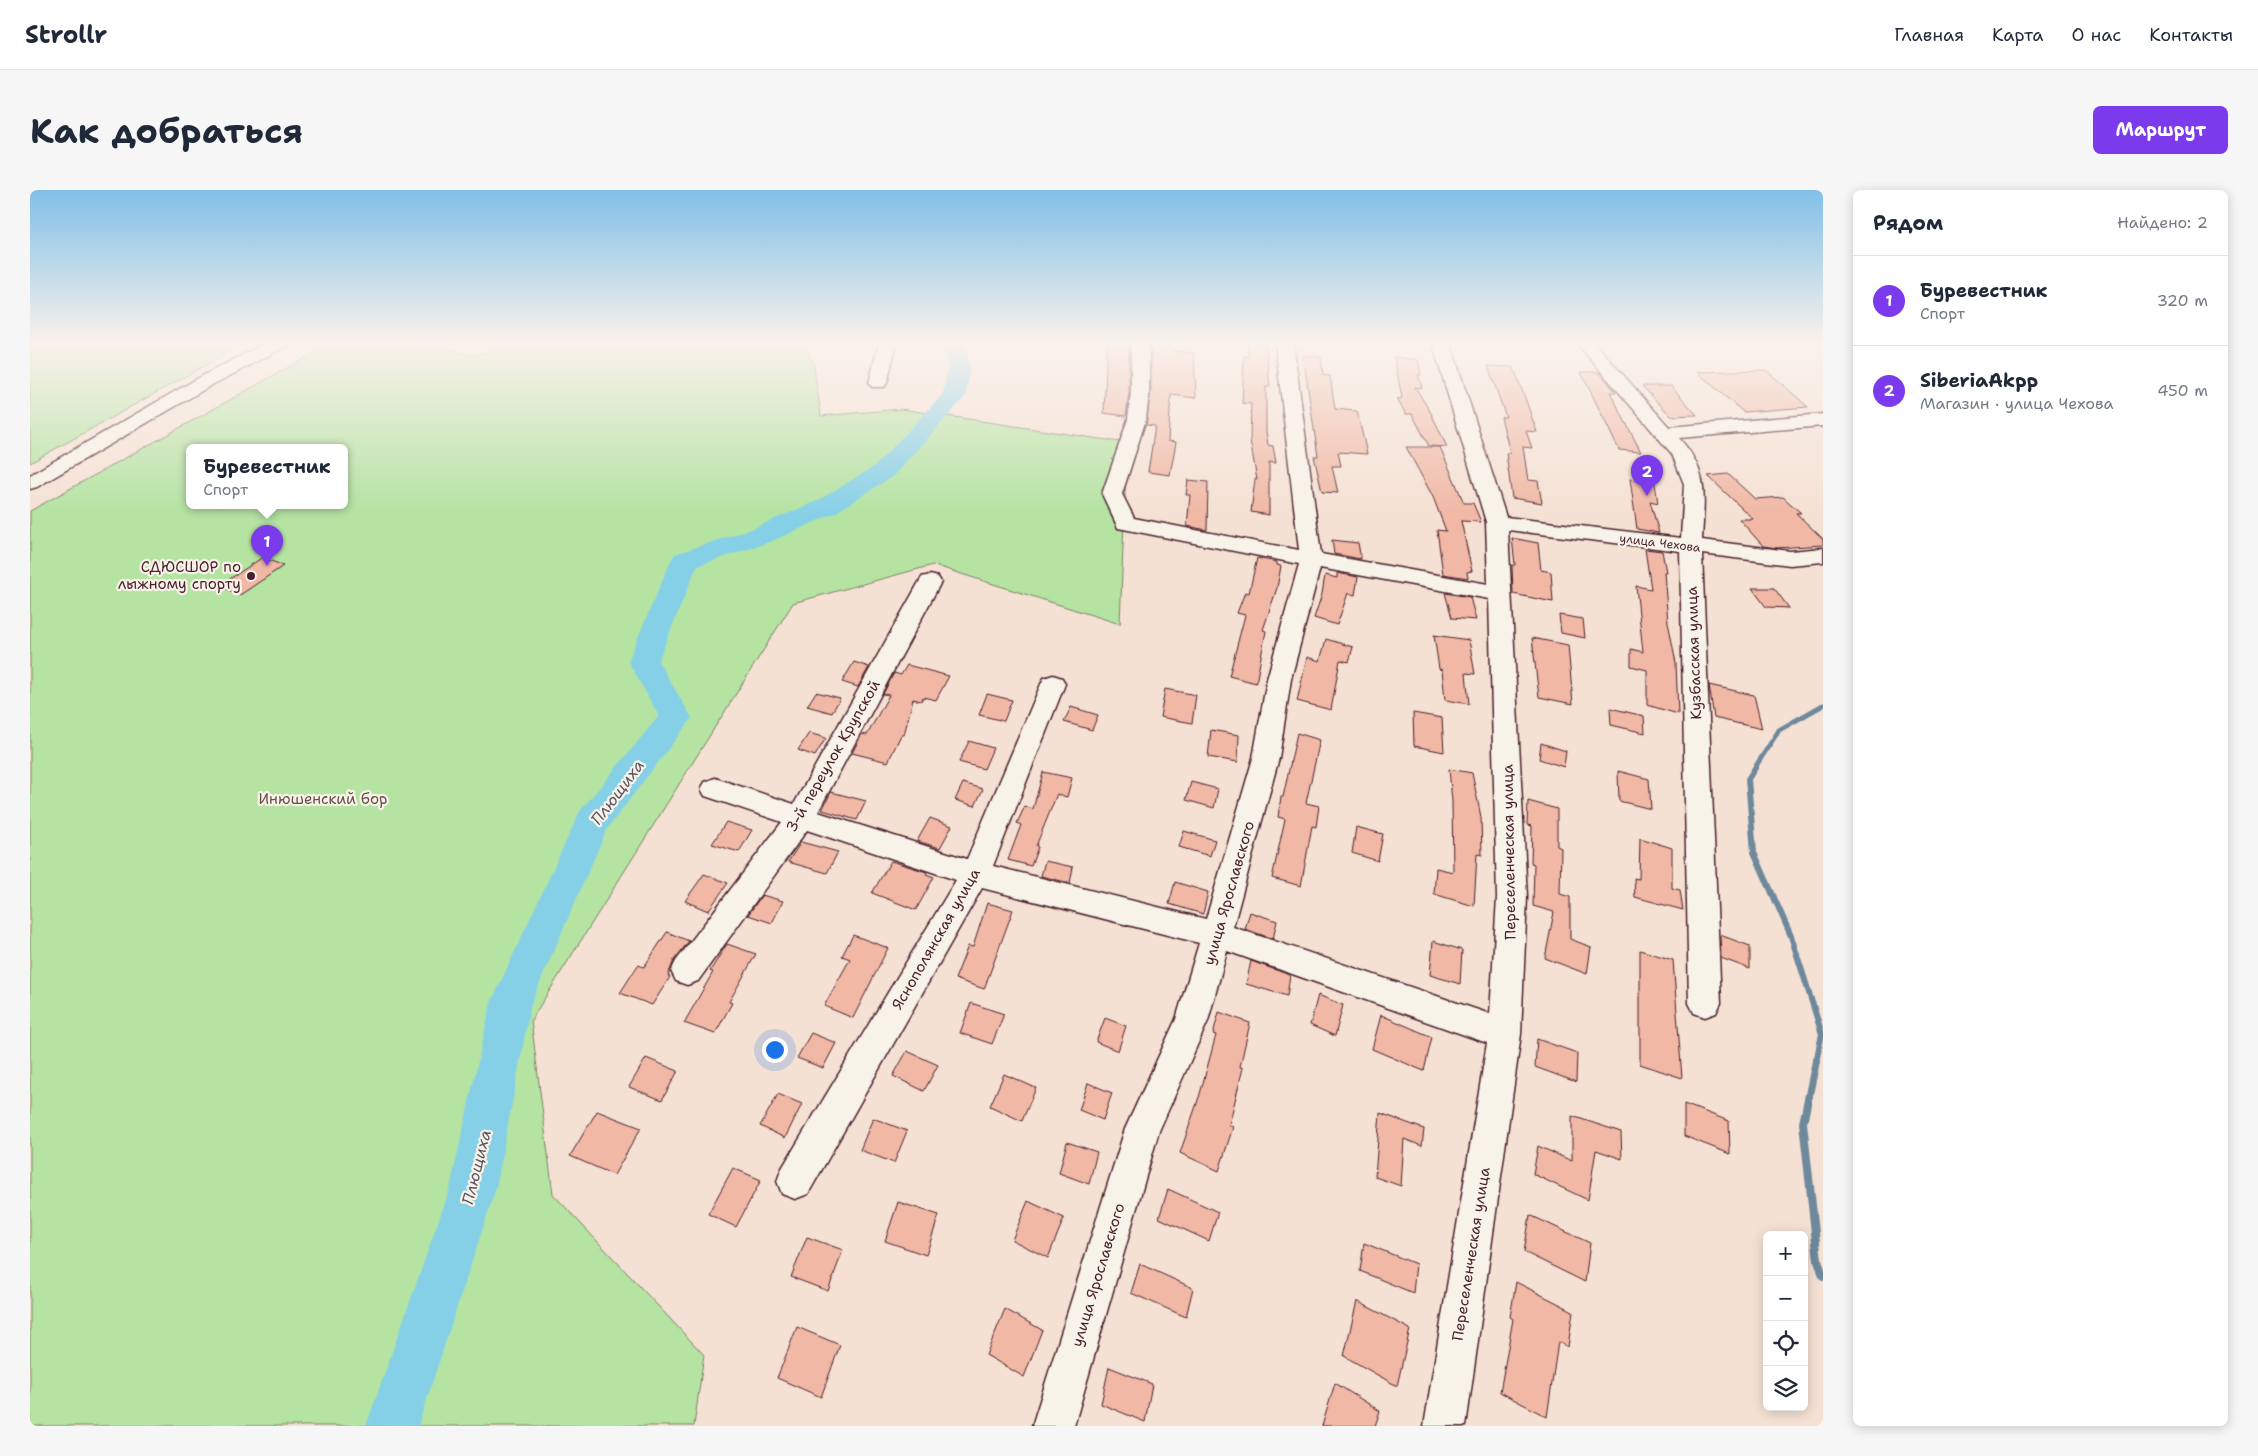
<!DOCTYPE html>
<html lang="ru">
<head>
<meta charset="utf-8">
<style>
  body { margin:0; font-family:"Shantell Sans",sans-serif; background:#f6f6f7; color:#1f2937 }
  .controls { position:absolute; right:15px; bottom:15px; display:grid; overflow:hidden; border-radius:8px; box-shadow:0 2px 12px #0003 }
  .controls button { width:45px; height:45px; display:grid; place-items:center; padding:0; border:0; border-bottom:1px solid #e0e1e3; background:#fff; color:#1f2937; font:25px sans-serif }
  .you { position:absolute; left:744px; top:859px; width:18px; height:18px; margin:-12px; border:4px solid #fff; border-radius:50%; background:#1a73e8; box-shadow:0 0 0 8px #1a73e833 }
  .badge { display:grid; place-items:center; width:32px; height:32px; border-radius:50%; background:#7c3aed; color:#fff; font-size:16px; font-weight:700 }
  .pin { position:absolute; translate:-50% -41px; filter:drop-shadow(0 1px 2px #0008) }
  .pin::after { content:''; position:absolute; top:26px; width:18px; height:15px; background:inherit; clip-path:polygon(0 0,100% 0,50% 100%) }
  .popup { position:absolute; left:156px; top:254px; width:162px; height:65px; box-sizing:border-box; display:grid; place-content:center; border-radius:8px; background:#fff; filter:drop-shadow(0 1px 4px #0005); font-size:16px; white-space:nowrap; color:#747a83 }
  .popup b { font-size:19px; color:#1f2937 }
  .popup::after { content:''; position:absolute; left:50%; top:100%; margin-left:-10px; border:10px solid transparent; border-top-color:#fff }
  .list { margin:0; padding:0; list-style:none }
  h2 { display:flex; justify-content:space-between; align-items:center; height:65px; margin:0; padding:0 20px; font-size:21px }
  h2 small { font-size:16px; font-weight:400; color:#747a83 }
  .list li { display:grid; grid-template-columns:32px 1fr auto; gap:15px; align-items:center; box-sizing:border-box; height:90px; padding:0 20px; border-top:1px solid #e0e1e3 }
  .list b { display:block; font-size:19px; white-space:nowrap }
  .list p { margin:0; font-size:16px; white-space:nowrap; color:#747a83 }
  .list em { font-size:16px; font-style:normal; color:#747a83 }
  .icon { flex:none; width:28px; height:28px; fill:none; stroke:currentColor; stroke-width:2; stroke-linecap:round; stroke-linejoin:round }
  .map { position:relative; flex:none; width:1793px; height:1236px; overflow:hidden; border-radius:8px }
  header { display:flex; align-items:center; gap:30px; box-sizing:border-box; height:70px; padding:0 25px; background:#fff; border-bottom:1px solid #e0e1e3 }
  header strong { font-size:24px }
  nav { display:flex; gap:28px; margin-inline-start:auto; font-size:18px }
  .intro { display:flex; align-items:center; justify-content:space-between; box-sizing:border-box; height:120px; padding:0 30px }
  h1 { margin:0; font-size:35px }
  .button { padding:12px 22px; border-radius:8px; background:#7c3aed; color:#fff; font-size:18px; font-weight:700 }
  main { display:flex; gap:30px; padding:0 30px }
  aside { flex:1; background:#fff; border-radius:8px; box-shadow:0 2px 12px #0003 }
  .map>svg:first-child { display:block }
  .green { fill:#b4e3a2; stroke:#7f8166; fill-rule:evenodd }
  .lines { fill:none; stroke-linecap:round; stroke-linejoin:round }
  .stream-far2 { stroke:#6e899c; stroke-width:5 }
  .stream-far1 { stroke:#6e899c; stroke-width:6 }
  .stream { stroke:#6e899c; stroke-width:8 }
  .river { fill:#86d0e7; fill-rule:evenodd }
  .building { fill:#f0b8a5; stroke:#4a1f2b }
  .minor-casing { stroke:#4a1f2b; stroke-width:3 }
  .major-casing { stroke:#4a1f2b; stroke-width:3 }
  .minor { fill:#f7f3e8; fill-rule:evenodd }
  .major { fill:#f7f3e8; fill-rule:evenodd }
  .poi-dot { fill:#4a1f2b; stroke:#f7f3e8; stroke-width:2 }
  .labels { text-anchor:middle; stroke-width:4.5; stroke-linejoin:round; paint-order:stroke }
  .far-street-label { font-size:12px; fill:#4a1f2b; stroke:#f7f3e8 }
  .poi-label { font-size:15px; fill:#4a1f2b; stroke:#f7f3e8; text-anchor:end }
  .street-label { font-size:15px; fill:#4a1f2b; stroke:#f7f3e8 }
  .park-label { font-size:15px; fill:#645049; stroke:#f7f3e8 }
  .water-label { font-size:16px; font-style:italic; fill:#5c5463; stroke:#f7f3e8 }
</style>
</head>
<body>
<header>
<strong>Strollr</strong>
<nav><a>Главная</a><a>Карта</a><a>О нас</a><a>Контакты</a></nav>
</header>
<div class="intro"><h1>Как добраться</h1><a class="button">Маршрут</a></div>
<main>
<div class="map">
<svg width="1793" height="1236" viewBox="0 0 1793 1236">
  <rect width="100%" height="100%" fill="#f5e1d4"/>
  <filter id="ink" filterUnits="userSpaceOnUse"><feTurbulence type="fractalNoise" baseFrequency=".02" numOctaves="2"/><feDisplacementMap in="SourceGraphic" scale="10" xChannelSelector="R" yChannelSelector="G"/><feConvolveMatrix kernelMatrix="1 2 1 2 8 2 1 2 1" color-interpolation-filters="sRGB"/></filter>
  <g filter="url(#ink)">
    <g class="green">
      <path d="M 0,152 L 217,152 L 0,273 Z"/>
      <path d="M 304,152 L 373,152 L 370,159 L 390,161 L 402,154 L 442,166 L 484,155 L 486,152 L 774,152 L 784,177 L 791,226 L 871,219 L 1097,253 L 1090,434 L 903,375 L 763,413 L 501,830 L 523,1004 L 674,1165 L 664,1236 L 0,1236 L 0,321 ZM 160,257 L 314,257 L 314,315 L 160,315 Z"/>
    </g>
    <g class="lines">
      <path class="stream-far2" d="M 1724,579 L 1749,540 L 1793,515"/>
      <path class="stream-far1" d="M 1725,578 L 1718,589 L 1724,662 L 1761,746 L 1792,844 L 1786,872"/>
      <path class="stream" d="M 1786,871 L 1773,933 L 1788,1070 L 1793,1086"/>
      <path class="river" d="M 912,152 L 934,152 L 940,176 L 936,206 L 863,286 L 805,323 L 742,351 L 667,376 L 628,471 L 662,528 L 577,639 L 501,813 L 466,998 L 388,1236 L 336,1236 L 420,998 L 461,813 L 550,621 L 629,526 L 598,471 L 641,370 L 645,364 L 722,339 L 787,311 L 845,276 L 913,204 L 918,176 Z"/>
    </g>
    <g class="building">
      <path d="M 1077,152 L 1099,152 L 1099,202 L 1096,226 L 1074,223 Z"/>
      <path d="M 1121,152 L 1143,153 L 1143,161 L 1164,163 L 1166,208 L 1141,205 L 1138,251 L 1146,252 L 1140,285 L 1118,282 L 1125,236 L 1116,235 L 1121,202 Z"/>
      <path d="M 1217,153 L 1236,155 L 1240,197 L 1236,197 L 1236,241 L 1238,255 L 1243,256 L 1246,273 L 1239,272 L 1239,325 L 1221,322 L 1225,289 L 1227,290 L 1220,250 L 1221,214 L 1212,213 L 1214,166 L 1218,167 Z"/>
      <path d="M 1273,165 L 1291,167 L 1293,185 L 1300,186 L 1305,219 L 1327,221 L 1337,264 L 1308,262 L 1311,276 L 1302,276 L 1308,303 L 1292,302 L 1284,266 L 1288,266 Z"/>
      <path d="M 1364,167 L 1388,170 L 1391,185 L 1388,185 L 1392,198 L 1385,197 L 1401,223 L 1417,257 L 1399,256 L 1382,224 L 1376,224 L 1367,209 L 1372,208 Z"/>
      <path d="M 1458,176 L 1483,177 L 1494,205 L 1507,242 L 1496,241 L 1502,258 L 1493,257 L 1498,290 L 1508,291 L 1512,313 L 1482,308 L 1476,263 L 1480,263 L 1471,227 L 1476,227 Z"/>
      <path d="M 1736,180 L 1778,217 L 1713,222 L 1667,182 Z"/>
      <path d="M 1551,182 L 1569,182 L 1586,202 L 1580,202 L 1611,262 L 1589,260 Z"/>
      <path d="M 1612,196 L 1641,196 L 1667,225 L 1641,226 Z"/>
      <path d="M 1376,257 L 1410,257 L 1434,313 L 1443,313 L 1451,332 L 1431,331 L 1442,381 L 1437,382 L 1438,388 L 1413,384 L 1407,340 L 1416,341 L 1403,307 Z"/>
      <path d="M 1698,284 L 1725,309 L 1753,307 L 1771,323 L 1766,323 L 1793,349 L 1793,355 L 1747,358 L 1733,356 L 1709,329 L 1723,329 L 1678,286 Z"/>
      <path d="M 1600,289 L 1625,293 L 1628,313 L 1620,311 L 1629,343 L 1607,339 Z"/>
      <path d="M 1158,290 L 1178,292 L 1177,340 L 1157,336 L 1160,305 L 1156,305 Z"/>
      <path d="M 1482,348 L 1508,353 L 1511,380 L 1521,382 L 1523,412 L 1483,404 L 1482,375 L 1485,375 Z"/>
      <path d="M 1302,350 L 1328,353 L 1331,369 L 1304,364 Z"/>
      <path d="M 1615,359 L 1632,361 L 1636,382 L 1634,382 L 1638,432 L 1646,473 L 1648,524 L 1617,515 L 1617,480 L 1601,476 L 1601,459 L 1613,462 L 1606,396 L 1621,399 Z"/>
      <path d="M 233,367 L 253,376 L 210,405 L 189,396 Z"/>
      <path d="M 1227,368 L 1247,372 L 1247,375 L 1251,376 L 1247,398 L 1233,440 L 1236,441 L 1226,493 L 1199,486 L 1215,425 L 1207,423 L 1215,402 L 1219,403 Z"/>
      <path d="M 1307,383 L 1328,387 L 1325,405 L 1318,403 L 1307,435 L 1284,428 L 1292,404 L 1295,385 L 1307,388 Z"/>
      <path d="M 1722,398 L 1744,398 L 1759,418 L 1736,417 Z"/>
      <path d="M 1415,403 L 1440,407 L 1446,430 L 1422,428 Z"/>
      <path d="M 1529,425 L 1553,429 L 1555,448 L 1531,443 Z"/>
      <path d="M 1404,445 L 1439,450 L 1445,484 L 1436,483 L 1439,514 L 1415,510 L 1412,480 L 1409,479 Z"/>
      <path d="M 1502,448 L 1538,455 L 1543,514 L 1509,507 Z"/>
      <path d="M 1296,449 L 1323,457 L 1319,472 L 1310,470 L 1301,520 L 1267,511 L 1277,467 L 1290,471 Z"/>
      <path d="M 824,472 L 839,477 L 828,497 L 812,492 Z"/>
      <path d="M 877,475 L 919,486 L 906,510 L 893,507 L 891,511 L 883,509 L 874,545 L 871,545 L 858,572 L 822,563 L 832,544 L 837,545 L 859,505 L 853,504 L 864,483 L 871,485 Z"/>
      <path d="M 1679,495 L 1724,505 L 1732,539 L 1684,528 Z"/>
      <path d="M 1135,499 L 1166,505 L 1162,533 L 1130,527 Z"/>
      <path d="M 786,502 L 810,508 L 802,523 L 777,516 Z"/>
      <path d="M 957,504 L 982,510 L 974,531 L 949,525 Z"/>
      <path d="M 1041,517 L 1068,525 L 1062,540 L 1034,532 Z"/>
      <path d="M 1580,518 L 1614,526 L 1615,543 L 1581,535 Z"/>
      <path d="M 1383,523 L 1412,528 L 1414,562 L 1384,556 Z"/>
      <path d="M 1181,540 L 1209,545 L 1208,572 L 1178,567 Z"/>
      <path d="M 779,543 L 796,548 L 785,566 L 768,560 Z"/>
      <path d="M 1267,543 L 1290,550 L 1276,613 L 1289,616 L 1286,637 L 1282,636 L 1271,696 L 1242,688 L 1255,629 L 1248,627 L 1251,607 L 1253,607 Z"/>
      <path d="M 939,551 L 963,558 L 954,579 L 929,572 Z"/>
      <path d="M 1511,553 L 1536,561 L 1534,577 L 1509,569 Z"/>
      <path d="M 1419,579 L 1442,583 L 1451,627 L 1452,665 L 1447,664 L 1444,716 L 1404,704 L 1406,678 L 1423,682 L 1422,611 Z"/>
      <path d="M 1588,581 L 1619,589 L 1621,619 L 1589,611 Z"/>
      <path d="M 1013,582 L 1042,588 L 1037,607 L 1027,604 L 1006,656 L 1008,657 L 1001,676 L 978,670 L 991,635 L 987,633 L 995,616 L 1003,619 Z"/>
      <path d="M 1161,592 L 1188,599 L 1184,618 L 1156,610 Z"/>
      <path d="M 933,593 L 953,599 L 945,616 L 925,610 Z"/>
      <path d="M 801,602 L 836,611 L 827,630 L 792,620 Z"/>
      <path d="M 1498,611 L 1527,619 L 1527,656 L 1531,658 L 1530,704 L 1540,707 L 1540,749 L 1561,757 L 1557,784 L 1515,768 L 1524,722 L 1503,716 L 1504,674 L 1501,673 L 1502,636 L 1497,635 Z"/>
      <path d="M 900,628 L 922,636 L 910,658 L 887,651 Z"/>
      <path d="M 696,632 L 722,640 L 709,662 L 682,654 Z"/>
      <path d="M 1326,637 L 1353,644 L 1348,671 L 1322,663 Z"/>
      <path d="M 1154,641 L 1185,650 L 1180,666 L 1149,657 Z"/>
      <path d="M 1610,648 L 1642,658 L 1642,698 L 1650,700 L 1653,720 L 1605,707 L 1604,688 L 1609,689 Z"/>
      <path d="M 771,652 L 808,662 L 797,683 L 758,672 Z"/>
      <path d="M 861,671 L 897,682 L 896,684 L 904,687 L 886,720 L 842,703 Z"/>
      <path d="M 1015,671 L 1043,677 L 1040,693 L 1011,686 Z"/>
      <path d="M 674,684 L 698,693 L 678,721 L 655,711 Z"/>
      <path d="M 1145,692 L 1178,702 L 1173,724 L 1139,714 Z"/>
      <path d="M 732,705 L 753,711 L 742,733 L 718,725 Z"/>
      <path d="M 957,713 L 983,720 L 954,799 L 925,789 L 938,756 L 943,757 Z"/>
      <path d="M 1220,722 L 1247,731 L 1243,749 L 1215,739 Z"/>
      <path d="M 637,742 L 659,751 L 644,770 L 638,786 L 640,787 L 622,815 L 590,803 L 608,775 L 614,777 Z"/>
      <path d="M 823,745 L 858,758 L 823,828 L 794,816 L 820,769 L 812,766 Z"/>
      <path d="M 1690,745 L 1720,756 L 1720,779 L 1691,768 Z"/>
      <path d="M 1403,751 L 1432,760 L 1430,794 L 1400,785 Z"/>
      <path d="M 697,754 L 726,764 L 699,812 L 702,813 L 685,844 L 654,833 L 683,782 L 680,781 Z"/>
      <path d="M 1610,760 L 1643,770 L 1652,888 L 1610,874 Z"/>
      <path d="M 1221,771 L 1260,785 L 1257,806 L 1216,794 Z"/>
      <path d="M 1288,805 L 1313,815 L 1305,846 L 1280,835 Z"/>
      <path d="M 941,813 L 974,824 L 962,854 L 930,843 Z"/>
      <path d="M 1189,822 L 1220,833 L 1210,877 L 1213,878 L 1199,935 L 1203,937 L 1189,981 L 1150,963 L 1170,904 L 1186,845 L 1183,844 Z"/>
      <path d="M 1351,825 L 1402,847 L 1394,881 L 1342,859 Z"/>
      <path d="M 1075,828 L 1096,836 L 1088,861 L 1066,852 Z"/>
      <path d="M 781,843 L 806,853 L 793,878 L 767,868 Z"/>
      <path d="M 1507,849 L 1547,863 L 1546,892 L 1505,877 Z"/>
      <path d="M 877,861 L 908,875 L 894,901 L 863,886 Z"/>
      <path d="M 616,868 L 648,881 L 632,910 L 599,897 Z"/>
      <path d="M 974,884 L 1006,898 L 992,931 L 960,916 Z"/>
      <path d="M 1058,893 L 1082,903 L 1073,930 L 1049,920 Z"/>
      <path d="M 748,904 L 772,914 L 755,948 L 730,936 Z"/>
      <path d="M 1654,914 L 1699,931 L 1700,964 L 1654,946 Z"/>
      <path d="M 567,921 L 611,938 L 584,985 L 540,966 Z"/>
      <path d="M 1350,923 L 1394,939 L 1392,956 L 1374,949 L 1371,996 L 1345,987 Z"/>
      <path d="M 1542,926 L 1591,942 L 1592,969 L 1566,960 L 1558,1010 L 1503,984 L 1508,956 L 1542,971 Z"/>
      <path d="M 843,928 L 877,941 L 864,973 L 830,960 Z"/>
      <path d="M 1037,952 L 1067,962 L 1059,994 L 1029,983 Z"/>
      <path d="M 703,978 L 731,990 L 706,1037 L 678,1024 Z"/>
      <path d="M 1138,999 L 1188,1022 L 1179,1051 L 1129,1028 Z"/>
      <path d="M 998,1011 L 1034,1028 L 1018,1068 L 982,1050 Z"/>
      <path d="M 868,1012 L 909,1025 L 896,1065 L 855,1051 Z"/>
      <path d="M 1500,1025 L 1560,1053 L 1555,1092 L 1494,1062 Z"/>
      <path d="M 777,1047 L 813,1060 L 798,1101 L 761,1087 Z"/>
      <path d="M 1334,1053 L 1386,1074 L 1383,1103 L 1330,1081 Z"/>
      <path d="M 1110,1074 L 1163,1098 L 1156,1127 L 1101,1103 Z"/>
      <path d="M 1486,1092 L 1543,1121 L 1538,1157 L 1528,1152 L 1517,1227 L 1470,1202 L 1483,1129 L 1480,1127 Z"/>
      <path d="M 1327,1111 L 1380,1139 L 1367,1196 L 1314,1166 Z"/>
      <path d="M 975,1119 L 1012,1140 L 994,1187 L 956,1165 Z"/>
      <path d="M 767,1137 L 810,1155 L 791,1207 L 747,1188 Z"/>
      <path d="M 1079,1177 L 1122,1194 L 1115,1232 L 1071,1214 Z"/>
      <path d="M 1305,1193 L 1350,1221 L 1345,1236 L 1292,1236 Z"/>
    </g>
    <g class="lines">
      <g class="minor-casing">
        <g id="minor">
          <path d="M 849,152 L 867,152 L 857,193 L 854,197 L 842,197 L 839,193 Z"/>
          <path d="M 1101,152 L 1119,152 L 1119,202 L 1116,229 L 1092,304 L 1104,328 L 1269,360 L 1245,152 L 1263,152 L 1291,364 L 1458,394 L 1456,332 L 1402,152 L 1420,152 L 1476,327 L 1651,348 L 1654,294 L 1642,264 L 1546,152 L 1564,152 L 1639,237 L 1793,224 L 1793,236 L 1649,248 C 1680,282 1674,308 1672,350 L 1760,361 L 1793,358 L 1793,372 L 1760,375 L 1672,364 L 1691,813 L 1686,823 L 1675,827 L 1664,823 L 1659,813 L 1650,361 L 1478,340 L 1497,707 L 1491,844 L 1436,1236 L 1394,1236 L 1457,853 L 1197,761 L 1178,831 L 1129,941 L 1044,1236 L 1002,1236 L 1095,939 L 1146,829 L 1169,753 L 952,698 L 778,1004 L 765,1009 L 752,1004 L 747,991 L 752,978 L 926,690 L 777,640 L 668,791 L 657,795 L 646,791 L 641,781 L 646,771 L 752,632 L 675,606 L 671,599 L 675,592 L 685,588 L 764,614 L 889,392 L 892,387 L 900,385 L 908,387 L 911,392 L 788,622 L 937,669 L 1011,494 L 1014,488 L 1023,485 L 1032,488 L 1035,494 L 963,676 L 1176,729 L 1223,568 L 1237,489 L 1269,374 L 1088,338 L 1072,304 L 1098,229 L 1101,202 ZM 1290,378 L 1459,409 L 1467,707 L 1460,824 L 1203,737 L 1249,568 L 1261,489 Z"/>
        </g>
      </g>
      <g class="major-casing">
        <path id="major" d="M 238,152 L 260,152 L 257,156 L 182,195 L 7,297 L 0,299 L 0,285 L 170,187 Z"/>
      </g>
      <use href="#minor" class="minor"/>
      <use href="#major" class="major"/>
    </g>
  </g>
  <linearGradient id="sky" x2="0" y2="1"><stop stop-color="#81bfe8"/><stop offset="0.47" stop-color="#faf2ec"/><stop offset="1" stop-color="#faf2ec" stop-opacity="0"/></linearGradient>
  <rect width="1793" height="325" fill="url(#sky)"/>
  <circle class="poi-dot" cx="221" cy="386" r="5"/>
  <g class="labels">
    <g class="far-street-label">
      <text transform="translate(1630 353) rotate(7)" y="4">улица Чехова</text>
    </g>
    <g class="poi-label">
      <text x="211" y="382">СДЮСШОР по<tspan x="211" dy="17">лыжному спорту</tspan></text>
    </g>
    <g class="street-label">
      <text transform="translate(1664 463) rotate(-92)" y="5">Кузбасская улица</text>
      <text transform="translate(803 566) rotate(-60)" y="5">3-й переулок Крупской</text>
      <text transform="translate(1479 662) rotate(-91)" y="5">Переселенческая улица</text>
      <text transform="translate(1199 703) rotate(-74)" y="5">улица Ярославского</text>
      <text transform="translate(906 749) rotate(-60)" y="5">Яснополянская улица</text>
      <text transform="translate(1441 1064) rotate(-81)" y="5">Переселенческая улица</text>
      <text transform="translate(1068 1085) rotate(-73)" y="5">улица Ярославского</text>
    </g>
    <g class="park-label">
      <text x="293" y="614">Инюшенский бор</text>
    </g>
    <g class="water-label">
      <text transform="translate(587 602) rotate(-53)" y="6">Плющиха</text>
      <text transform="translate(446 977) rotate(-76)" y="6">Плющиха</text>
    </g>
  </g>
</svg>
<div class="controls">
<button>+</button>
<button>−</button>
<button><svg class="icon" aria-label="locate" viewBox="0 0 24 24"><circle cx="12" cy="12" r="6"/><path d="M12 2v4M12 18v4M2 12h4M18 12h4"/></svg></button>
<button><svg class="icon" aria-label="layers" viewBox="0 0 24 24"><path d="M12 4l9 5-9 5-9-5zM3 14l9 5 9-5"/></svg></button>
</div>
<div class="you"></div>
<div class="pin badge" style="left:237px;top:376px">1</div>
<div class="popup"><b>Буревестник</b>Спорт</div>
<div class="pin badge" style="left:1617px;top:306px">2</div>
</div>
<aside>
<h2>Рядом<small>Найдено: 2</small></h2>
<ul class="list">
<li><span class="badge">1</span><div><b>Буревестник</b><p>Спорт</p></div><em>320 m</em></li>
<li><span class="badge">2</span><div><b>SiberiaAkpp</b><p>Магазин · улица Чехова</p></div><em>450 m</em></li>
</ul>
</aside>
</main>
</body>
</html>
